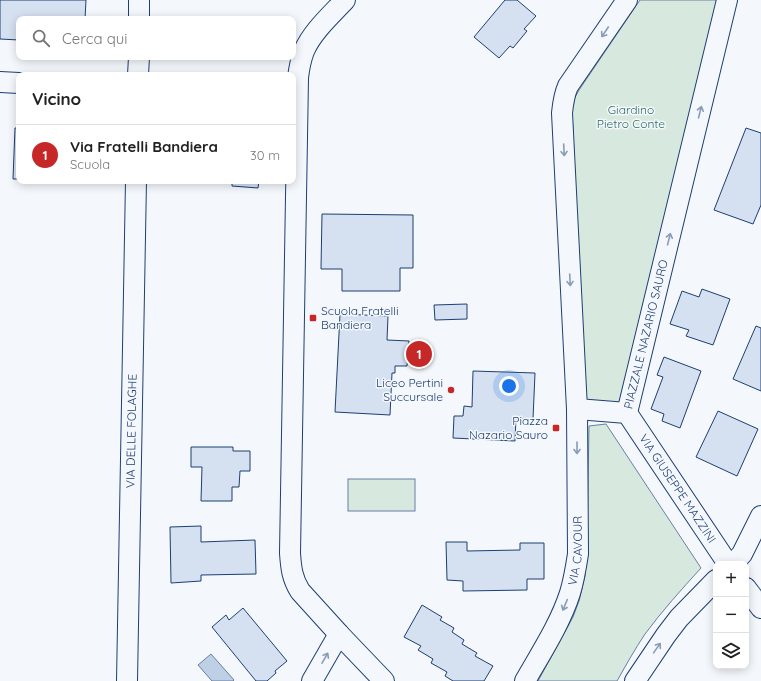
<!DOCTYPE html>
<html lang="it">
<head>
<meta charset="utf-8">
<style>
  body { margin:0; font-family:Quicksand,sans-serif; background:#f6f6f6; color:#222 }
  .controls { position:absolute; right:12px; bottom:12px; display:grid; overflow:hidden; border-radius:8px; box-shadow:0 2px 10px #0003 }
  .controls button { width:36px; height:36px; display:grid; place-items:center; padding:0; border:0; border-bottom:1px solid #e0e0e0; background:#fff; color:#222; font:20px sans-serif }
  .you { position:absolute; left:509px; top:386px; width:14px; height:14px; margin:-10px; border:3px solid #fff; border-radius:50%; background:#1a73e8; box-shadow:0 0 0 6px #1a73e833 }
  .badge { display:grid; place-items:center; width:26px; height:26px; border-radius:50%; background:#c62828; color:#fff; font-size:13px; font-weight:700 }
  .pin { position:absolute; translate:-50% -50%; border:2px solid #fff; box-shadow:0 1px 4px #0006 }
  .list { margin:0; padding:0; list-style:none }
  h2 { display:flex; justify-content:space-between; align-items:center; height:52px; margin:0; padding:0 16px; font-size:17px }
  h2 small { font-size:13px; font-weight:400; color:#767676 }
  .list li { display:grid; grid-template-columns:26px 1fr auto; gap:12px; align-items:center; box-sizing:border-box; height:60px; padding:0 16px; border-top:1px solid #e0e0e0 }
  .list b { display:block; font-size:15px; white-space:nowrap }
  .list p { margin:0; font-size:13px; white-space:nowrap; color:#767676 }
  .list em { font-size:13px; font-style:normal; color:#767676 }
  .icon { flex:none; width:22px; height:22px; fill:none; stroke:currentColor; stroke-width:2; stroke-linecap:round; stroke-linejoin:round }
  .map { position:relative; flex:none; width:761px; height:681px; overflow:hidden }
  .search { position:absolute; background:#fff; box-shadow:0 2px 10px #0003; left:16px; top:16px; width:280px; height:44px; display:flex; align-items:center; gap:10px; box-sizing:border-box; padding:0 14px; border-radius:8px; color:#767676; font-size:15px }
  .panel { position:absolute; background:#fff; box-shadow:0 2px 10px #0003; left:16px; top:72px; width:280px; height:112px; border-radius:8px }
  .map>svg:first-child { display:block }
  .green { fill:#d7e8df; stroke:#687fa3 }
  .water { fill:#bed0e5; stroke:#687fa3 }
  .building { fill:#d5e0f0; stroke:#1d3f73 }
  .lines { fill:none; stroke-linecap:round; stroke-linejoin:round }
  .minor-casing { stroke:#1d3f73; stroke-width:22 }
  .minor { stroke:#f4f7fb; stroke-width:20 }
  .oneway { stroke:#889bb7 }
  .poi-dot { fill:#c62828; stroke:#f4f7fb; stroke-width:1.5 }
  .labels { text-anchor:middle; stroke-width:3; stroke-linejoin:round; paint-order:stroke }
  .park-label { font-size:12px; fill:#2c6c60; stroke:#f4f7fb }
  .poi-label { font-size:12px; fill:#1d3f73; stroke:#f4f7fb; text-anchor:end }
  .street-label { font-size:12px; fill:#1d3f73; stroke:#f4f7fb }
</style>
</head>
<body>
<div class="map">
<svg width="761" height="681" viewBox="0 0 761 681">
  <rect width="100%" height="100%" fill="#f4f7fb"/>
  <g class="green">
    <path d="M 640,0 L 720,0 L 620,403 L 585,401 L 572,109 L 573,101 L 579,90 Z"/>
    <path d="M 606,424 L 701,568 C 681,590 662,611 645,634 C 635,649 626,665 617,681 L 538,681 L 573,617 L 579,601 L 585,576 L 587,542 L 589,426 Z"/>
    <rect x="348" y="479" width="67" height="32"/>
  </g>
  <path class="water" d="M 211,654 L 234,680 L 233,681 L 212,681 L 198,665 Z"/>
  <g class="building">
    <path d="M 0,0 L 86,0 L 85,19 L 19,19 L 19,40 L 0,39 Z"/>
    <path d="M 505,0 L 517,0 L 536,16 L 524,29 L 527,31 L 513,48 L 510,46 L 499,58 L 474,37 Z"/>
    <path d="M 15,128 L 19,128 L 19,179 L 13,179 Z"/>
    <path d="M 746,128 L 761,133 L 761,205 L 753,224 L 714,210 Z"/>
    <path d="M 232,181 L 259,181 L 258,188 L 232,186 Z"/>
    <path d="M 322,214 L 413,215 L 413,268 L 400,268 L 400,291 L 342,291 L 342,269 L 321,269 Z"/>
    <path d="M 702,289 L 730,299 L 713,345 L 686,336 L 689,330 L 670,324 L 682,291 L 699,297 Z"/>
    <path d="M 467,304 L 467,319 L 435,320 L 434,305 Z"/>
    <path d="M 340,314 L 388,316 L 387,340 L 409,341 L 407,366 L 395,366 L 395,373 L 392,373 L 390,415 L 335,412 Z"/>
    <path d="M 756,326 L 761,328 L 761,391 L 733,379 Z"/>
    <path d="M 664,357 L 701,371 L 680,428 L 662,421 L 664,414 L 651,409 L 663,377 L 657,375 Z"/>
    <path d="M 473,371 L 535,373 L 533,419 L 516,418 L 515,441 L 453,438 L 454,416 L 463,416 L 464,406 L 472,407 Z"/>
    <path d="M 718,411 L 758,429 L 737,476 L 696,457 Z"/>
    <path d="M 191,447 L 233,447 L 233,451 L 250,451 L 250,471 L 240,471 L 239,487 L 232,487 L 232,501 L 201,501 L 202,467 L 191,467 Z"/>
    <path d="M 201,526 L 201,542 L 255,540 L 256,574 L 201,575 L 201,581 L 171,583 L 170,527 Z"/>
    <path d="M 446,542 L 467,542 L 467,551 L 520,550 L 520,543 L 544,543 L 544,579 L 527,579 L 527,590 L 463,591 L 463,581 L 447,580 Z"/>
    <path d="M 422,605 L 442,617 L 440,620 L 454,628 L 452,632 L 464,640 L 462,644 L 477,653 L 475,656 L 493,666 L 484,681 L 453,681 L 445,676 L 447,672 L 431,663 L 433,659 L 418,650 L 421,646 L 404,637 Z"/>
    <path d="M 243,608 L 287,661 L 275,671 L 276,673 L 267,681 L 256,681 L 212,627 L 226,615 L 229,620 Z"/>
  </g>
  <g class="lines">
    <g class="minor-casing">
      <g id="minor">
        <path d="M 345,0 C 331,15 312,32 304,51 C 301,59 299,69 298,78 L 290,553 C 291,568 292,578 300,591 L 339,634 L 384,681"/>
        <path d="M 139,19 L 139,0"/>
        <path d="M 138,75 L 139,57"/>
        <path d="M 0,82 L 19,83"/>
        <path d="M 577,409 L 627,413"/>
        <path id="s1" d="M 627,413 L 727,0"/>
        <path id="s2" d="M 627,413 L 728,564"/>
        <path d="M 733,564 L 742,554 L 761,516"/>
        <path d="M 746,588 L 761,608"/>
        <path id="s3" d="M 127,681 L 136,181"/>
        <path d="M 312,681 L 339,634"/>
        <path id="s4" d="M 525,681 C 541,653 560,624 570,593 C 574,580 576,567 578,554 L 577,409 L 562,113 C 563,103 564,95 568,86 L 627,0"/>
        <path d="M 635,681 L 666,635 L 679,618 L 716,580"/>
      </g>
    </g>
    <use href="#minor" class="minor"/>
  </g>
  <defs><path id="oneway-shaft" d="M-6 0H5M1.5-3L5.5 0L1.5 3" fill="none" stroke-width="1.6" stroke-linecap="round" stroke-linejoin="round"/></defs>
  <g class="oneway">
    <use href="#oneway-shaft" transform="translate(605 32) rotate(124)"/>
    <use href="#oneway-shaft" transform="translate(700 112) rotate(-76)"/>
    <use href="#oneway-shaft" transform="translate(564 150) rotate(87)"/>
    <use href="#oneway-shaft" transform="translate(669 239) rotate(-76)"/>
    <use href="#oneway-shaft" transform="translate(570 280) rotate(87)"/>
    <use href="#oneway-shaft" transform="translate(577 448) rotate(90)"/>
    <use href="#oneway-shaft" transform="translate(565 605) rotate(113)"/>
    <use href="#oneway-shaft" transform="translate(657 648) rotate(-55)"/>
    <use href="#oneway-shaft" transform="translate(325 658) rotate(-60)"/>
  </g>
  <g class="poi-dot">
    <rect x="309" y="314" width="8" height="8" rx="2"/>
    <circle cx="451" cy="390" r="4"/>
    <rect x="552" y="424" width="8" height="8" rx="2"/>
  </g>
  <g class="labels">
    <g class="park-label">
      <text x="631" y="114">Giardino<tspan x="631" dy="14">Pietro Conte</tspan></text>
    </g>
    <g class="poi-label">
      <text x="321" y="315" text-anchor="start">Scuola Fratelli<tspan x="321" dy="14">Bandiera</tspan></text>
      <text x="443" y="387">Liceo Pertini<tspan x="443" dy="14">Succursale</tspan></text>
      <text x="548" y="425">Piazza<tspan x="548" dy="14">Nazario Sauro</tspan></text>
    </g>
    <g class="street-label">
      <text dy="4" stroke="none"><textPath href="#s1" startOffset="81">PIAZZALE NAZARIO SAURO</textPath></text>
      <text dy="4" stroke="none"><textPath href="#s3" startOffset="250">VIA DELLE FOLAGHE</textPath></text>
      <text dy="4" stroke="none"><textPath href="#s2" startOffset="91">VIA GIUSEPPE MAZZINI</textPath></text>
      <text dy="4" stroke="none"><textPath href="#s4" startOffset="142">VIA CAVOUR</textPath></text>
    </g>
  </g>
</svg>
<div class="controls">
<button>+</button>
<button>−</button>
<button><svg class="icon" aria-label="layers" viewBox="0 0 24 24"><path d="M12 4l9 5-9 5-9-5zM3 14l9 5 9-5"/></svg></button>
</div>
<div class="you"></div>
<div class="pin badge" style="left:419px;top:354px">1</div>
<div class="search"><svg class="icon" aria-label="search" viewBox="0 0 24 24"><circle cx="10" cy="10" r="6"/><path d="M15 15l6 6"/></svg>Cerca qui</div>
<section class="panel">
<h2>Vicino<small></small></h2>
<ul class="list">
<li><span class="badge">1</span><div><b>Via Fratelli Bandiera</b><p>Scuola</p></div><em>30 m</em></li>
</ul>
</section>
</div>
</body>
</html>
